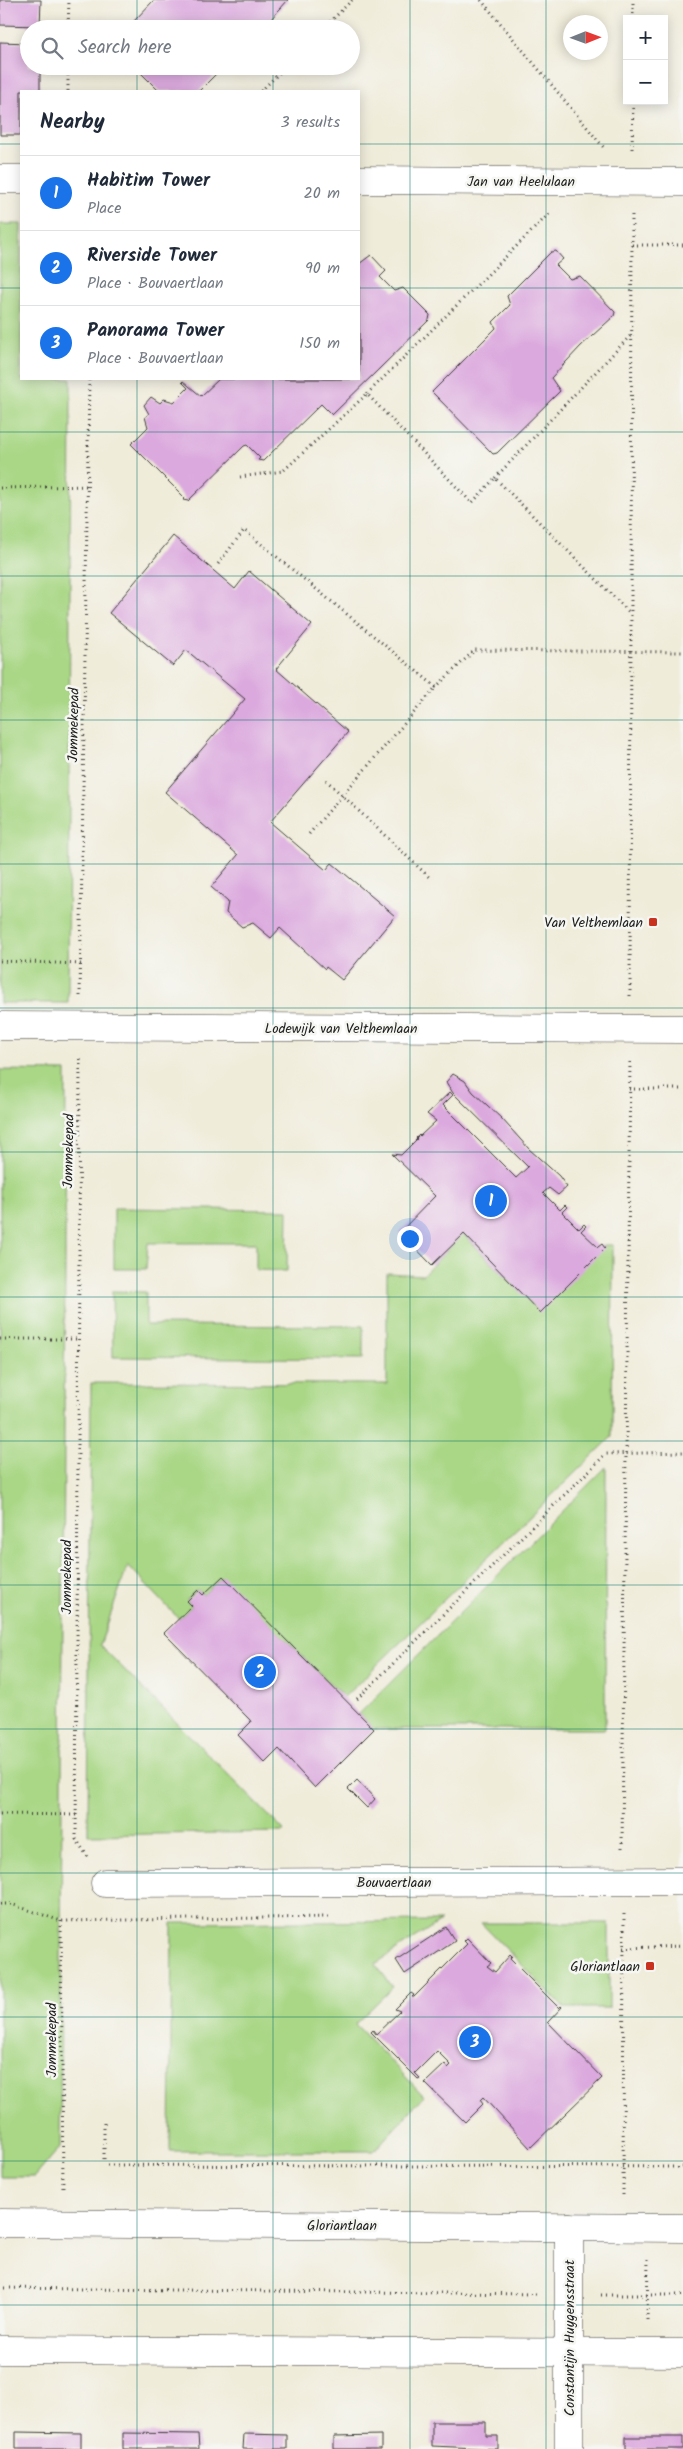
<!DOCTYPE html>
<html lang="en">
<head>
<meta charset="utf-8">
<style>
  body { margin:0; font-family:Kalam,sans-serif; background:#f6f6f7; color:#1f2937 }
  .controls { position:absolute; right:15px; top:15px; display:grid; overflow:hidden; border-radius:0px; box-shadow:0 2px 12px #0003 }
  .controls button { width:45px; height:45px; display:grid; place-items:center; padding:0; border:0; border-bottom:1px solid #e0e1e3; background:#fff; color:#1f2937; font:25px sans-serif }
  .compass { position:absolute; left:563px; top:15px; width:45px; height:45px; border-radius:50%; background:#fff; box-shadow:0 2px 12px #0003; rotate:89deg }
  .you { position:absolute; left:409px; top:1238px; width:18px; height:18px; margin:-12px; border:4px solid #fff; border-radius:50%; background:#1a73e8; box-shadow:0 0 0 8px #1a73e833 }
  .badge { display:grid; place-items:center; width:32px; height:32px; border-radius:50%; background:#1a73e8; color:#fff; font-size:16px; font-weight:700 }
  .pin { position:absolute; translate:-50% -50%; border:2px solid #fff; box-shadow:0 1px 5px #0006 }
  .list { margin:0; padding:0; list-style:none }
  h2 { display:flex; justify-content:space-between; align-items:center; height:65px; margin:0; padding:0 20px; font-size:21px }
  h2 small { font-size:16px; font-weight:400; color:#747a83 }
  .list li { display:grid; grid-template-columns:32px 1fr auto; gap:15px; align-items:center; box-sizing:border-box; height:75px; padding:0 20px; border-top:1px solid #e0e1e3 }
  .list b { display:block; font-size:19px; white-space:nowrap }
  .list p { margin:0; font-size:16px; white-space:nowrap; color:#747a83 }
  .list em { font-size:16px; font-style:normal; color:#747a83 }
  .icon { flex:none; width:28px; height:28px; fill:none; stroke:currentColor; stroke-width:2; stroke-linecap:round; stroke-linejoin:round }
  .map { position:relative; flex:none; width:683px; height:2449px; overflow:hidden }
  .search { position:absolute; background:#fff; box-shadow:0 2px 12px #0003; left:20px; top:20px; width:340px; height:55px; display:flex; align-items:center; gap:12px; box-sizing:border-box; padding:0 18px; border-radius:28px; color:#747a83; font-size:19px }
  .panel { position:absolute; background:#fff; box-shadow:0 2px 12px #0003; left:20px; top:90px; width:340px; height:290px; border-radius:0px }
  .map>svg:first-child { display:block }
  .green { fill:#a9d785; stroke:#627a50 }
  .building { fill:#dba9de }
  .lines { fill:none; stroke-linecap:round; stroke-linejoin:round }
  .minor-casing { stroke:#3c3b38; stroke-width:29 }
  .path { stroke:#3c3b38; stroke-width:3; stroke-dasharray:1 4; stroke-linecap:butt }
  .minor { stroke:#fff; stroke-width:28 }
  .grid { fill:none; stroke:#0f766e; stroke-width:1; stroke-opacity:0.55 }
  .poi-dot { fill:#c8321e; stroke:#f6f6f2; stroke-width:2 }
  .labels { text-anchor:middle; stroke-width:5; stroke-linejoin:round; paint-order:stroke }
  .street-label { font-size:14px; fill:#1c1c1c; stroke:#f6f6f2 }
  .poi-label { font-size:14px; fill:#1c1c1c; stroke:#f6f6f2; text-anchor:end }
</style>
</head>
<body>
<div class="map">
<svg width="683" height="2449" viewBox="0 0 683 2449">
  <rect width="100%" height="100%" fill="#f6f6f2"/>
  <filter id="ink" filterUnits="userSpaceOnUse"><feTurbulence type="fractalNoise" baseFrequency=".02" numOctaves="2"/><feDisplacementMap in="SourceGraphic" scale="10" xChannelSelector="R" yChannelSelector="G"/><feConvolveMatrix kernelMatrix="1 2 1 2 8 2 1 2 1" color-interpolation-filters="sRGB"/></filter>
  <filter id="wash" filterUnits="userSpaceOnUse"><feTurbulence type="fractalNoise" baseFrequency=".0096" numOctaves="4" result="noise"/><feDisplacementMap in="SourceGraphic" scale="20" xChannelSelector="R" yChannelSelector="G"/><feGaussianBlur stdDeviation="1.12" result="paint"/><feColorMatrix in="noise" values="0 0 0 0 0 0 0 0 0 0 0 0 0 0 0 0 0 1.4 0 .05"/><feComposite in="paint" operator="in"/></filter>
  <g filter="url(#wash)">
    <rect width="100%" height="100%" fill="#f0ecda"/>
    <g class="green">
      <path d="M 0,224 L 21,224 L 21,379 L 71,379 L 68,1003 L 0,1003 Z"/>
      <path d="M 0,1070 L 66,1071 L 60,2147 L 35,2177 L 0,2177 Z"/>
      <path d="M 114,1208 L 288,1210 L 287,1271 L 256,1270 L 256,1243 L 148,1243 L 146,1269 L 114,1269 Z"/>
      <path d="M 463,1234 L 540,1312 L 604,1245 L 613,1245 L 612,1437 L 344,1697 L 222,1577 L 203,1595 L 198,1589 L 186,1600 L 192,1606 L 179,1619 L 128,1565 L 100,1645 L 285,1832 L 88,1835 L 91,1383 L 387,1384 L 387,1273 L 423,1275 Z"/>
      <path d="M 112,1291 L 146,1292 L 146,1325 L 363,1326 L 363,1359 L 113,1357 Z"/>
      <path d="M 606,1467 L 605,1729 L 374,1729 L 359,1714 Z"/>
      <path d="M 441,1921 L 375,1964 L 393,1987 L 355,2024 L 424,2096 L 374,2151 L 170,2151 L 172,1923 Z"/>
      <path d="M 481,1923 L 609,1923 L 609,2008 L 564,2008 Z"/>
    </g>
    <g id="blocks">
      <g class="building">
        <path d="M 0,0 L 41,0 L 40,26 L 0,25 Z"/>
        <path d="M 154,0 L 288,0 L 262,29 L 136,29 L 134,21 Z"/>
        <path d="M 0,42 L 29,43 L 29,66 L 40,66 L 40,91 L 21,91 L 21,135 L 0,135 Z"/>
        <path d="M 134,66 L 220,66 L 222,68 L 199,91 L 159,91 Z"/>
        <path d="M 556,251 L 563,259 L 556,265 L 570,279 L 580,276 L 615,312 L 614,316 L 581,346 L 551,378 L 560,391 L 497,453 L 493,454 L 432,392 L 496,328 L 493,322 L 510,305 L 507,296 L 551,252 Z"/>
        <path d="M 371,255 L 386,271 L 380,277 L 394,291 L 403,288 L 430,315 L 429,320 L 332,415 L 321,404 L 263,461 L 258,460 L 260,458 L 247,445 L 244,446 L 188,501 L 183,500 L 185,498 L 131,444 L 148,427 L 145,417 L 149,414 L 144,405 L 151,397 L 160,403 L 164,399 L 174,402 L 188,388 L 182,382 L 183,381 L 201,396 L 219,379 L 359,379 L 359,264 Z"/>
        <path d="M 173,536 L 235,589 L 249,571 L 312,625 L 276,669 L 348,732 L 270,822 L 326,870 L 332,863 L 395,916 L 342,980 L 326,967 L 325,969 L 280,928 L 271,938 L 253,923 L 242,927 L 226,913 L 228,902 L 211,887 L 238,855 L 165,792 L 245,699 L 186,650 L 173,666 L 109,613 Z"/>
        <path d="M 453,1074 L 465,1081 L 473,1092 L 502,1119 L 529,1149 L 559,1176 L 567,1187 L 558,1195 L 549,1188 L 543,1193 L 560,1210 L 565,1205 L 567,1207 L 562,1212 L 579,1229 L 584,1224 L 586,1226 L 581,1231 L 598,1247 L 602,1244 L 605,1248 L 540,1313 L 464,1234 L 432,1265 L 400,1232 L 435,1196 L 392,1154 L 401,1155 L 417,1139 L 416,1138 L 419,1135 L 420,1136 L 436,1121 L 427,1114 L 450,1092 L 453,1095 L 443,1105 L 516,1178 L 528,1167 L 453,1093 L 446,1082 Z"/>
        <path d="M 223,1576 L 374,1729 L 315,1788 L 279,1749 L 265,1763 L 238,1735 L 251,1722 L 250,1720 L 164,1633 L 192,1606 L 187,1601 L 198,1590 L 203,1595 Z"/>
        <path d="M 357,1780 L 375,1799 L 367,1808 L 348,1789 Z"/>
        <path d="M 446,1927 L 455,1941 L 405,1974 L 396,1960 Z"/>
        <path d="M 467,1938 L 491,1963 L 487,1966 L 495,1972 L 510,1955 L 512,1957 L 510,1959 L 559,2008 L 561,2006 L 562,2007 L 548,2022 L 602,2078 L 530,2148 L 483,2097 L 480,2100 L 483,2104 L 465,2122 L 425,2083 L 445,2064 L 448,2068 L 451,2065 L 437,2051 L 415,2073 L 420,2078 L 418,2079 L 371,2032 L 373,2030 L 376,2034 L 400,2011 L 395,2009 L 411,1993 L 414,1995 L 412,1997 L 414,1997 L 467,1944 L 464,1941 Z"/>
        <path d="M 432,2422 L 486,2422 L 486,2436 L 498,2436 L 498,2449 L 432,2446 Z"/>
        <path d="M 16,2432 L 81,2433 L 81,2449 L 16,2449 Z"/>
        <path d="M 123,2433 L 198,2434 L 199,2449 L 123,2449 Z"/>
        <path d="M 244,2434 L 287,2435 L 287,2449 L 243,2449 Z"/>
        <path d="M 381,2435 L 381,2449 L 334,2449 L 334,2436 Z"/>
        <rect x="626" y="2437" width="57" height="12"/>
      </g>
    </g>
  </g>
  <g filter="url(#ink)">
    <use href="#blocks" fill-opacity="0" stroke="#3c3b38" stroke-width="1"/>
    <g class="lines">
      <g class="minor-casing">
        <g id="minor">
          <path d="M 0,179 L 21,179"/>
          <path d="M 359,180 L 683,182"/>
          <path d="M 0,1026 L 683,1029"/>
          <path d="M 105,1883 L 683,1881"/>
          <path d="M 0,2223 L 683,2228"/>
          <path d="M 0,2350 L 683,2353"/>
          <path d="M 569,2449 L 569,2227"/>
        </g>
      </g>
      <g class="path">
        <path d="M 481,0 L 605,149"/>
        <path d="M 633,19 L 633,0"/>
        <path d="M 68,29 L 69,0"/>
        <path d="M 323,29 L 352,0"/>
        <path d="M 68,91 L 68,66"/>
        <path d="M 261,91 L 286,66"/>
        <path d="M 632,149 L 633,101"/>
        <path d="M 632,245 L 683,245"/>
        <path d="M 367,394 L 550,213"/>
        <path d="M 240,477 L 283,471 L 367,394 L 472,503 L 495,478 L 629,612"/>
        <path d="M 495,478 L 631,335"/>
        <path d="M 0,488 L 88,486"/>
        <path d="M 218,564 L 244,530 L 436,687 L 475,650 L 683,652"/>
        <path d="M 326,780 L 430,878"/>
        <path d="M 309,834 L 436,687"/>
        <path d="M 0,961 L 81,964"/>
        <path d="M 80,996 L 89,379"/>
        <path d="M 630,996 L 632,215"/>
        <path d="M 80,1059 L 76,1839 L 88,1857"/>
        <path d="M 629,1089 L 683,1089"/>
        <path d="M 0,1339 L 78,1339"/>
        <path d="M 357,1699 L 606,1454 L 683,1452"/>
        <path d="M 0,1814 L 76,1815"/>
        <path d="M 622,1848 L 630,1060"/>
        <path d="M 0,1904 L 11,1904 L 61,1921 L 330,1917"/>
        <path d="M 61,1921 L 63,2191"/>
        <path d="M 623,1948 L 683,1946"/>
        <path d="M 104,2123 L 104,2165 L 683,2167"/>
        <path d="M 623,2195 L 624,1913"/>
        <path d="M 0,2288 L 537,2294"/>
        <path d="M 601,2295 L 683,2295"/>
        <path d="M 647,2320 L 648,2259"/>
      </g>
      <use href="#minor" class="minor"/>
    </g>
  </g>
  <path class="grid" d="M 137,0 L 137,29M 273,0 L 273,29M 410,0 L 410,2449M 546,0 L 546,2449M 137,66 L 137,91M 273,66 L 273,91M 0,144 L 21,144M 359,144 L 683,144M 0,288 L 21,288M 359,288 L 683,288M 137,379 L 137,2449M 273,379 L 273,2449M 0,432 L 683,432M 0,576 L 683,576M 0,720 L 683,720M 0,864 L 683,864M 0,1008 L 683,1008M 0,1152 L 683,1152M 0,1297 L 683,1297M 0,1441 L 683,1441M 0,1585 L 683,1585M 0,1729 L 683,1729M 0,1873 L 683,1873M 0,2017 L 683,2017M 0,2161 L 683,2161M 0,2305 L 683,2305"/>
  <g class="poi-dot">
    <rect x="648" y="917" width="10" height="10" rx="2.5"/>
    <rect x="645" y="1961" width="10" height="10" rx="2.5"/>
  </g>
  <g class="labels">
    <g class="street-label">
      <text x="521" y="186">Jan van Heelulaan</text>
      <text transform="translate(73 725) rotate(-89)" y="5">Jommekepad</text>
      <text x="341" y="1033">Lodewijk van Velthemlaan</text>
      <text transform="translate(68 1151) rotate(-89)" y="5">Jommekepad</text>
      <text transform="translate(66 1577) rotate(-90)" y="5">Jommekepad</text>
      <text x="394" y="1887">Bouvaertlaan</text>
      <text transform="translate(51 2040) rotate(-90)" y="5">Jommekepad</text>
      <text x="342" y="2230">Gloriantlaan</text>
      <text transform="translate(569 2338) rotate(-90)" y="5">Constantijn Huygensstraat</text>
    </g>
    <g class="poi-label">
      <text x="643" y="927">Van Velthemlaan</text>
      <text x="640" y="1971">Gloriantlaan</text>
    </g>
  </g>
</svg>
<div class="controls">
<button>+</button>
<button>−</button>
</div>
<svg class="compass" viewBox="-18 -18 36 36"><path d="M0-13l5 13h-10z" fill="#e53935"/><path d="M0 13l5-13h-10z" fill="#747a83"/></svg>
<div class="you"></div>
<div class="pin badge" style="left:491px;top:1201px">1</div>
<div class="pin badge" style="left:260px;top:1672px">2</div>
<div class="pin badge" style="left:475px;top:2042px">3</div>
<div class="search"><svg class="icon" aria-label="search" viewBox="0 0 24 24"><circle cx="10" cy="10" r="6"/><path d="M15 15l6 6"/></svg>Search here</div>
<section class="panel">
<h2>Nearby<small>3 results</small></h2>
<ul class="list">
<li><span class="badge">1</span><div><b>Habitim Tower</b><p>Place</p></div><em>20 m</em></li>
<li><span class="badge">2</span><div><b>Riverside Tower</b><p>Place · Bouvaertlaan</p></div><em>90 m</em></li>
<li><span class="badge">3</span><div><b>Panorama Tower</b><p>Place · Bouvaertlaan</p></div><em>150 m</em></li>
</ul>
</section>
</div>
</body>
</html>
